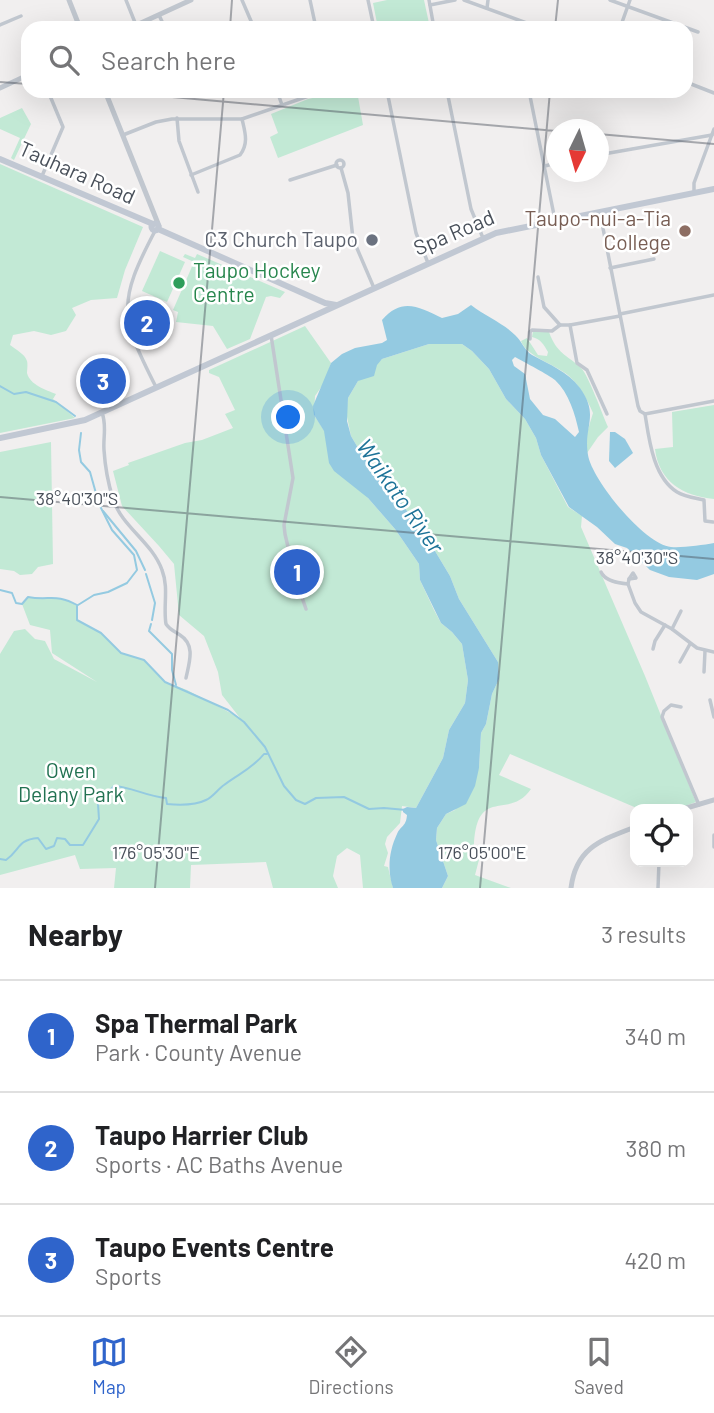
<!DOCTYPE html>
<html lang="en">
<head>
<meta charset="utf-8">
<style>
  body { margin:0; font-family:Barlow,sans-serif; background:#f6f6f6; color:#202124 }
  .controls { position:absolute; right:21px; bottom:21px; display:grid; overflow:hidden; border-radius:14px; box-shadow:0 7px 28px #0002 }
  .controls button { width:63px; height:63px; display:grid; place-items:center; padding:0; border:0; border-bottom:2px solid #e0e0e0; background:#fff; color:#202124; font:35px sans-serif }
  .compass { position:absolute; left:546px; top:119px; width:63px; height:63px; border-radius:50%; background:#fff; box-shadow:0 7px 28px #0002; rotate:185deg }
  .you { position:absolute; left:289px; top:418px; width:24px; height:24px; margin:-18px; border:5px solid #fff; border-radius:50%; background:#1a73e8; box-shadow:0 0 0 10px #1a73e833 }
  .badge { display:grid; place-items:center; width:46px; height:46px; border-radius:50%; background:#2f64cb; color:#fff; font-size:23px; font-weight:700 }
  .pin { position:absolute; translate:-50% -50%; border:4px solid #fff; box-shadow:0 2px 7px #0006 }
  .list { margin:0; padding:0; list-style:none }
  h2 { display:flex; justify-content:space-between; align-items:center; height:91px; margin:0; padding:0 28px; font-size:30px }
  h2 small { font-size:23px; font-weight:400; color:#757577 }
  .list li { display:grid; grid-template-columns:46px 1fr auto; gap:21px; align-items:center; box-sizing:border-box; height:112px; padding:0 28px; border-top:2px solid #e0e0e0 }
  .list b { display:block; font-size:26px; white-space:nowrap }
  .list p { margin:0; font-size:23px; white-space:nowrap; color:#757577 }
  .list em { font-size:23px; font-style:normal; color:#757577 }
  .icon { flex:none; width:38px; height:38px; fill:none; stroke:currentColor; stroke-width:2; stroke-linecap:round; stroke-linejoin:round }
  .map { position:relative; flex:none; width:714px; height:888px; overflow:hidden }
  .search { position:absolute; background:#fff; box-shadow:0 7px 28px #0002; left:21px; right:21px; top:21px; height:77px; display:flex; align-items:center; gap:18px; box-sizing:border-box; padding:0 24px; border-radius:21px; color:#757577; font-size:26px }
  .sheet { height:427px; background:#fff }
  nav { display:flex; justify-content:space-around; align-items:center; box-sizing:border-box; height:98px; border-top:2px solid #e0e0e0; background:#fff; font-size:19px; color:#757577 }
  nav a { display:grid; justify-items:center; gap:4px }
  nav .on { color:#2f64cb }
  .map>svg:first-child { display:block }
  .green { fill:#c2e9d5 }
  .water { fill:#94cae1; fill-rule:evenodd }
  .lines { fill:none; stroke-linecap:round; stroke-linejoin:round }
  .stream { stroke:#94cae1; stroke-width:2 }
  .minor { stroke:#c1c7cf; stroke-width:3.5 }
  .tertiary { stroke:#c1c7cf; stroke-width:5 }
  .secondary { stroke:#c1c8d3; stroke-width:6 }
  .ticks { fill:none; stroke:#49505a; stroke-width:2; stroke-opacity:0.45 }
  .education-dot { fill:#8d6e63; stroke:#fff; stroke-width:2.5 }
  .worship-dot { fill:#6b7280; stroke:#fff; stroke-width:2.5 }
  .leisure-dot { fill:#2e9e5b; stroke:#fff; stroke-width:2.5 }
  .labels { text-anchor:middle; stroke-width:5; stroke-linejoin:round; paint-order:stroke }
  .street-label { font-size:21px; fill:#49505a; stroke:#fff }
  .education-label { font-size:21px; fill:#785e54; stroke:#fff; text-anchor:end }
  .worship-label { font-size:21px; fill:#5b616d; stroke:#fff; text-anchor:end }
  .leisure-label { font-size:21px; fill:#27864d; stroke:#fff; text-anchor:start }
  .park-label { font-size:21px; fill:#227252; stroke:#fff }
  .water-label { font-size:23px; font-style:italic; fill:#1d7398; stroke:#fff }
  .ticks-label { font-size:18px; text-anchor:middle; fill:#49505a; stroke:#fff; stroke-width:5; stroke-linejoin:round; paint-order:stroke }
</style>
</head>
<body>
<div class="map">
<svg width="714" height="888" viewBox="0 0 714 888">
  <rect width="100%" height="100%" fill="#f1efef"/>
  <g class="green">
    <path d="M 387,0 L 424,0 L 430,28 L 378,28 L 373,3 Z"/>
    <path d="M 345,91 L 357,91 L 363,125 L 278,158 L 270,137 L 278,133 L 271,114 L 308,99 Z"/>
    <path d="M 22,108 L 31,124 L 14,160 L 11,158 L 20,138 L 0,129 L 0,118 Z"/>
    <path d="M 0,164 L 143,227 L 125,270 L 117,298 L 91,300 L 72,308 L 76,315 L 66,331 L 51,335 L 34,331 L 13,335 L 10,345 C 15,349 25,354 27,361 C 28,364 27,371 27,373 C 30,385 46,390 56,394 L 53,399 L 75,418 L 0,433 Z"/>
    <path d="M 160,251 L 185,262 L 167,302 L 142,291 Z"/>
    <path d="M 185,254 L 195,258 L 197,254 L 285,292 L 280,298 L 271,296 L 266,297 L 250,339 L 227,349 L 213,326 L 176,322 L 178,312 L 173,310 L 194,262 L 183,257 Z"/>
    <path d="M 305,326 L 331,363 L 324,383 L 315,396 L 314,415 L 368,498 L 395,529 L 419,564 L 420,580 L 434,610 L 441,623 L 452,632 L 462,644 L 468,680 L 465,703 L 449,730 L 443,758 L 416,808 L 402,806 L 400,823 L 387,837 L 385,844 L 388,853 L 384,866 L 388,867 L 393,888 L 363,888 L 360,855 L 347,848 L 337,856 L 333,876 L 338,888 L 273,888 L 266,862 L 191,865 L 190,888 L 114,888 L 116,868 L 80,869 L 75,855 L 0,875 L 0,654 L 14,631 L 25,629 L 35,639 L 45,641 L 54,659 L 97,682 L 52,653 L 50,630 L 30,625 L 22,604 L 28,597 C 49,601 56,593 77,606 L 77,620 L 101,633 L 121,653 L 144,660 L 165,682 L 187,690 L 240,718 L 222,695 L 218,672 L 204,636 L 179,615 L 174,564 L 159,546 L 122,506 L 113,471 L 129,465 L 128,463 L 185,443 L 202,440 L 233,428 L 225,414 L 235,410 L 219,377 L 209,373 L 209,370 Z"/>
    <path d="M 533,331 L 549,332 C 557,354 566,354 581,368 C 588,374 603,416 608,427 L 598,437 L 587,453 L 586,436 L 593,413 C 587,399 580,386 569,376 C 555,364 527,357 521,341 L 527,338 L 538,355 L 547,356 L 548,352 C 544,345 541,339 532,337 Z"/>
    <path d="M 448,343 L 462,344 L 472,351 L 489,369 L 506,399 L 525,419 L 536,438 L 541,455 L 568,507 L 582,516 L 581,527 L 645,676 L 696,802 L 677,809 L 639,809 L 510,754 L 499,775 L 531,789 C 509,821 477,785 474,845 L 481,852 L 475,875 L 511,888 L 442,888 L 448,876 L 436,840 L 437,828 L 446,814 L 455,810 L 479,768 L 481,733 L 486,724 L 492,694 L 499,679 L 498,662 L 459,599 L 450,576 L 429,541 L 416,528 L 411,517 L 389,484 L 364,458 L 351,436 L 346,412 L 348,398 L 358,381 L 382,359 L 429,344 Z"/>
    <path d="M 714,405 L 714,499 C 683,496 659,482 655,449 L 673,447 L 672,412 Z"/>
    <path d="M 51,442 L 53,564 L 38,567 L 32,574 L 20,575 L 14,571 L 0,569 L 0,452 Z"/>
  </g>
  <g class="water">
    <path d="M 471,305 C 485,316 503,323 515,335 C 522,341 524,350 532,355 C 550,365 567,371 580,388 C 600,416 583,426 588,455 C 592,480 645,545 671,547 C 682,548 703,545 714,543 L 714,574 L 697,580 L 669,577 L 650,570 L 627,548 L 615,544 L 597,527 L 569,507 L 541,455 L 536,438 L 525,419 L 506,399 L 489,369 L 472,351 L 462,344 L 429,344 L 382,359 L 377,365 L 374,376 L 358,381 L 348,398 L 347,421 L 351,436 L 364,458 L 389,484 L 411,517 L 416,528 L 429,541 L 450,576 L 459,599 L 498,662 L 499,679 L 492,694 L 486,724 L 481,733 L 479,768 L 475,786 L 466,804 L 446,814 L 437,828 L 436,840 L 448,876 L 442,888 L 393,888 C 387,870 389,851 397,834 C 401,825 406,827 407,815 L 403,812 L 403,809 L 407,807 L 416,808 L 443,758 L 449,730 L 465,703 L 468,680 L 462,644 L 452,632 L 441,623 L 420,580 L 419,564 L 395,529 L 368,498 L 334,471 L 329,463 L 324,431 L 314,415 L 313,406 L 331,363 L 342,354 L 355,348 L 382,343 L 387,340 L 382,320 C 402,297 419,307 442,318 L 458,314 ZM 515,357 C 524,362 549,375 555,380 C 569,393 575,414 579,432 L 575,437 L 555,419 L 543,415 L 530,399 L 525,374 L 514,366 L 512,360 Z"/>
    <path d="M 610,432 L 615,432 L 625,439 L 633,453 L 615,468 L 609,461 Z"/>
  </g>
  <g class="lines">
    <g class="stream">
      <path d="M 0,386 L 14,394 L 26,392 L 56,402 L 75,416"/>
      <path d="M 103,511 L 136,551 L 145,570"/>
      <path d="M 146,574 L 155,603 L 152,620"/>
      <path d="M 0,590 L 12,593 L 16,603 L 22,604 L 28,597 C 49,601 56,593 77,605"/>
      <path d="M 78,605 L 94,595 L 108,592 L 127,583 L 137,570 L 134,555 L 112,530 L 99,504 L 90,472 L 81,462 L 79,450 L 81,433"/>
      <path d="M 77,606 L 77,620 L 101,633 L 121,653 L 144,660 L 165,682 L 228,710 L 244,722 L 265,747 L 284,786 L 296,800 L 305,804 L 316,798 L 344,797 L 369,809 L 384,808 L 406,810"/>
      <path d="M 151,624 L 149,631 L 172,654 L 172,670 L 176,685"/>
      <path d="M 0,859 L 6,860 C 21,849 17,840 38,838 L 46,849 L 54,846 L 57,838 L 65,839 L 70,845 L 83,845 L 99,819 L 98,804 L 114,786 C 132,787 145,796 166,798 L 167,804 C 178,805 196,805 206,800 C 213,797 218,789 224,785 C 238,774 252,769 264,754 L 267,754"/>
    </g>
    <g class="minor">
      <path d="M 126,0 L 136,25"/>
      <path d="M 242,0 L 254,28"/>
      <path d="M 310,0 L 316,28"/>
      <path d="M 368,0 L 374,28"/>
      <path d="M 429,0 L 434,28"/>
      <path d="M 464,0 L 540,28"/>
      <path d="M 610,0 L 698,32"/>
      <path d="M 430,5 L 455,0"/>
      <path d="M 487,8 L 488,0"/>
      <path d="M 159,15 L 165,28"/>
      <path d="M 0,25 L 21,16"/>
      <path d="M 620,28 L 630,0"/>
      <path d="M 686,82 L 714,93"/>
      <path d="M 277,91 L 282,105"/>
      <path d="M 387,91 L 416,233 L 428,263"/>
      <path d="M 447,91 L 471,209 L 483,238"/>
      <path d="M 529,91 L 555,220"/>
      <path d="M 177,118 L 179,141 L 198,192"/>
      <path d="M 123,135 L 156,122 L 172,119 L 242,119 L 323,91"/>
      <path d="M 598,155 L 712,135"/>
      <circle cx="340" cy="164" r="4"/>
      <path d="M 545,166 L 556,163"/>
      <path d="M 341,168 L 348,193 L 353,239 L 374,288"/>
      <path d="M 191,175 L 240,155 C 249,143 245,132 242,119"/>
      <path d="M 42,176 L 63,127 L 48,91"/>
      <path d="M 290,180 L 337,165"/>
      <path d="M 694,192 L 694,183 L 714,129"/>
      <path d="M 600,213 L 638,406 L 640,411 L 645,414"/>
      <path d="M 155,231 C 117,303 120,316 156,387"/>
      <path d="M 610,268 L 654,259"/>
      <path d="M 538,277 L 544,307 L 560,325"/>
      <path d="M 620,314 L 714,295"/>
      <path d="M 560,325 L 570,325 L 620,316"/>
      <path d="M 570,325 L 577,363 L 587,370 L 607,414"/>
      <path d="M 271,335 L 293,478 L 284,525 L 285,534 L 295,577 L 306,609"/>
      <path d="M 530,339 L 530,332 L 532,330 L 552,331 L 560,325"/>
      <path d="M 102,413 C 107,425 103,437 104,450 C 105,466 108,483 113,499 C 122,527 152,542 162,570 C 169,588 163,606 166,624 C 170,630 174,631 180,635 C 196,645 189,663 186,678"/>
      <path d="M 645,414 C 649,439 653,477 677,492 C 685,497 695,498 704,500 L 705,521 L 713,522"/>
      <path d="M 645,414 L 714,401"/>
      <path d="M 601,572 C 605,581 618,583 628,584"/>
      <path d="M 633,573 L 636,578 L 629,579 Z"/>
      <path d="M 629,579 L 628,584 L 635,603 L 641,612 L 672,629 L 697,648 L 714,652"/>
      <path d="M 672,629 L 681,611"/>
      <path d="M 653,649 L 655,641 L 665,625"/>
      <path d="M 680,662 L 690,644"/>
      <path d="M 704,672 L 705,651"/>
      <path d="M 710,700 L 714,717"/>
      <path d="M 681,707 L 671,705 L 664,711 L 662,717 L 699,805"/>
      <path d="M 714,835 L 714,847"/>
      <path d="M 658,888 L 659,862"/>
    </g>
    <g class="tertiary">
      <path d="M 69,0 L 80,28"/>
      <path d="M 130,28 L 191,0"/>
      <path d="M 0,88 L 28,75"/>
      <path d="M 105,91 L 159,226"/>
      <path d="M 683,809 L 714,800"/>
      <path d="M 571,888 C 576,847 602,840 635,827"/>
    </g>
    <g class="secondary">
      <path d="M 0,159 L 153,224"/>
      <circle cx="155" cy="227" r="3.5"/>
      <path d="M 158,229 L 325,303 L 336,305"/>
      <path d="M 0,438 L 85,420 L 496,233 L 714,189"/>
    </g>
  </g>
  <path class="ticks" d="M 230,28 L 232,0M 555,28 L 558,0M 0,82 L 28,84M 105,91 L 556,131M 598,134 L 714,144M 0,497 L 714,559M 155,888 L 224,91M 480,888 L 550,91"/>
  <circle class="education-dot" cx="685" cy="231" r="7"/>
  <circle class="worship-dot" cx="372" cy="240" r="7"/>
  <circle class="leisure-dot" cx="179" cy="283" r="7"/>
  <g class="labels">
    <g class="street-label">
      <text transform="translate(77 173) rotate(24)" y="7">Tauhara Road</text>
      <text transform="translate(454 233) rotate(-23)" y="7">Spa Road</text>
    </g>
    <g class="education-label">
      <text x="671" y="226">Taupo-nui-a-Tia<tspan x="671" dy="24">College</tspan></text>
    </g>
    <g class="worship-label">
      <text x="358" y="247">C3 Church Taupo</text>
    </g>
    <g class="leisure-label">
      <text x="193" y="278">Taupo Hockey<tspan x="193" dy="24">Centre</tspan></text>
    </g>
    <g class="park-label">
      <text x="71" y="778">Owen<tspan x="71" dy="24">Delany Park</tspan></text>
    </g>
    <g class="water-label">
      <text transform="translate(400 496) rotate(55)" y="8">Waikato River</text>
    </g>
  </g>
  <g class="ticks-label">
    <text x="77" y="505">38°40'30"S</text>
    <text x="637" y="564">38°40'30"S</text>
    <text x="156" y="859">176°05'30"E</text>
    <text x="482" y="859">176°05'00"E</text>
  </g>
</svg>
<div class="controls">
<button><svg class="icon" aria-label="locate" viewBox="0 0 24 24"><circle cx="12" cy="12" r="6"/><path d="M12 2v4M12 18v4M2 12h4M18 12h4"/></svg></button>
</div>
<svg class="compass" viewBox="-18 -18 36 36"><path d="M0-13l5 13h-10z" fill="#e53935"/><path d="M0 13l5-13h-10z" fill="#757577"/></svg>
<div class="you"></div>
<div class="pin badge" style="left:297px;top:572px">1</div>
<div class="pin badge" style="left:147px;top:323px">2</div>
<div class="pin badge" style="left:103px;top:381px">3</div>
<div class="search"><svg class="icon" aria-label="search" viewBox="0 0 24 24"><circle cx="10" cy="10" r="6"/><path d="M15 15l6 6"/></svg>Search here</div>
</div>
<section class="sheet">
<h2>Nearby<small>3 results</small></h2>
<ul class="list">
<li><span class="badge">1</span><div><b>Spa Thermal Park</b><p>Park · County Avenue</p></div><em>340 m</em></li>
<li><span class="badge">2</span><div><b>Taupo Harrier Club</b><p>Sports · AC Baths Avenue</p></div><em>380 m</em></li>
<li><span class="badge">3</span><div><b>Taupo Events Centre</b><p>Sports</p></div><em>420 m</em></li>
</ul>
</section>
<nav>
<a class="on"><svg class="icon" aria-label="map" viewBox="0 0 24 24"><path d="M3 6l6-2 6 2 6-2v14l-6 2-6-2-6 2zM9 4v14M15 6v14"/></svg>Map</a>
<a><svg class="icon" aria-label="directions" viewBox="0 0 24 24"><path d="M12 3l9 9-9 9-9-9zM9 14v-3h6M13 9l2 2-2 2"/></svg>Directions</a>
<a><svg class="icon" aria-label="saved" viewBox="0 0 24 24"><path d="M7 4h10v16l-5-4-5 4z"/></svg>Saved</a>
</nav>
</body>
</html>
